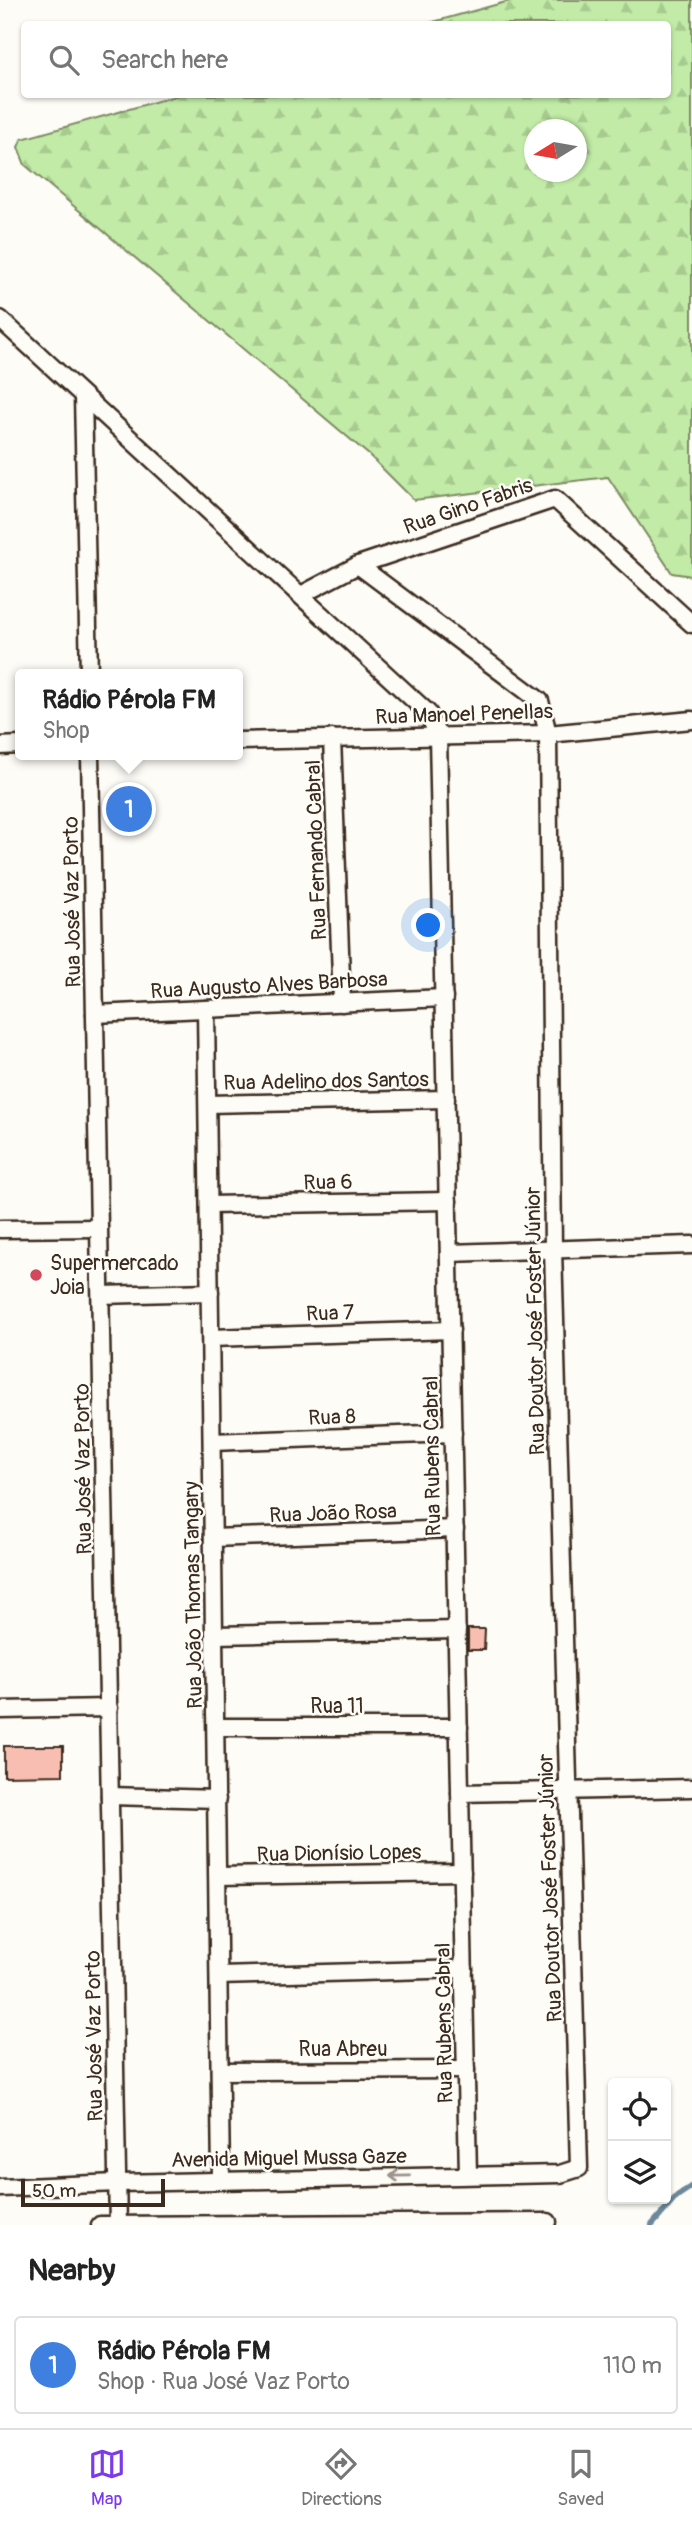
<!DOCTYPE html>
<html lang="en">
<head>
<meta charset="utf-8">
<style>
  body { margin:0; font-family:Pangolin,sans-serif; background:#f2f2f2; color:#222 }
  .controls { position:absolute; right:21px; bottom:21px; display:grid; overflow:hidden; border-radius:7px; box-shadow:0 2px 5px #0004 }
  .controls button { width:63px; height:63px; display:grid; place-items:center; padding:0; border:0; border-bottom:2px solid #e0e0e0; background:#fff; color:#222; font:35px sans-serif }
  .compass { position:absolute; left:524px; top:119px; width:63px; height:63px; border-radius:50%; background:#fff; box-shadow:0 2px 5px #0004; rotate:259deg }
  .scale { position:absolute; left:21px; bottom:18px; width:144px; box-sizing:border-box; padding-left:7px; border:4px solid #3b2a1e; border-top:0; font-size:19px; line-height:24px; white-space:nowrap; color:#3b2a1e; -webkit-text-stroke:5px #fdfcf7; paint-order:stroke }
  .you { position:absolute; left:429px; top:926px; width:24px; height:24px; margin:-18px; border:5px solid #fff; border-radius:50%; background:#1a73e8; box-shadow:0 0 0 10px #1a73e833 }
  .badge { display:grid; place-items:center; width:46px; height:46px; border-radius:50%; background:#7c3aed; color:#fff; font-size:23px; font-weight:700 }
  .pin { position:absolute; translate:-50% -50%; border:4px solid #fff; box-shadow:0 2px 7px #0006 }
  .popup { position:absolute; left:15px; top:669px; width:228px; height:91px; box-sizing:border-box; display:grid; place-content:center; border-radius:7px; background:#fff; filter:drop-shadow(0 2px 5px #0005); font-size:23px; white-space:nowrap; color:#767676 }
  .popup b { font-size:26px; color:#222 }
  .popup::after { content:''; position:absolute; left:50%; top:100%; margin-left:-14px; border:14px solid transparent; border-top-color:#fff }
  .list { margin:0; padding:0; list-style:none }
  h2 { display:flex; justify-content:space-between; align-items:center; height:91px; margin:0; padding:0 28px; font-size:30px }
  h2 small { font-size:23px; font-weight:400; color:#767676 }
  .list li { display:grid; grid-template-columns:46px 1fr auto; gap:21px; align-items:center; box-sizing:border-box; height:98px; margin:0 14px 14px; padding:0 14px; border:2px solid #e0e0e0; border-radius:7px }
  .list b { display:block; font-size:26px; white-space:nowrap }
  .list p { margin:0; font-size:23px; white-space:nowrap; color:#767676 }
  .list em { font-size:23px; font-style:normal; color:#767676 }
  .icon { flex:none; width:38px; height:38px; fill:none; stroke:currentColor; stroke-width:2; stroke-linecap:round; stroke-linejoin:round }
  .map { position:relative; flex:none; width:692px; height:2225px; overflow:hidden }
  .search { position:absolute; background:#fff; box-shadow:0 2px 5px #0004; left:21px; right:21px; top:21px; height:77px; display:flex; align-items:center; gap:18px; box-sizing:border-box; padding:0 24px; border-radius:7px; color:#767676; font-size:26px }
  .sheet { height:203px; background:#fff }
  nav { display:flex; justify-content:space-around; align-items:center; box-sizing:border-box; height:98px; border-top:2px solid #e0e0e0; background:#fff; font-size:19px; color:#767676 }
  nav a { display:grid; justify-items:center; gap:4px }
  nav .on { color:#7c3aed }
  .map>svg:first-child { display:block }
  .forest { fill:url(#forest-firs); stroke:#7e8a62; stroke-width:2; fill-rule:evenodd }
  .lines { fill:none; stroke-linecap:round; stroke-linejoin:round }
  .stream { stroke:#6c889a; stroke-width:6 }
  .building { fill:#f8beb1; stroke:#3b2a1e; stroke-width:2 }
  .street-casing { stroke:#3b2a1e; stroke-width:21 }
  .street { stroke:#fdfcf7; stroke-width:16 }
  .oneway { stroke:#9c938a }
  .poi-dot { fill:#d1495b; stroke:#fdfcf7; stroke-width:2.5 }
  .labels { text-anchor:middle; stroke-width:5; stroke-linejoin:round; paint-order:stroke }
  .street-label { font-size:21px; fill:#3b2a1e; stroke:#fdfcf7 }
  .poi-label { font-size:21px; fill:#3b2a1e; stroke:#fdfcf7; text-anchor:start }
</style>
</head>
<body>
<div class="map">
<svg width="692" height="2225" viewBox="0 0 692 2225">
  <defs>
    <pattern id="forest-firs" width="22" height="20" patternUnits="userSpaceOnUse" patternTransform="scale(1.75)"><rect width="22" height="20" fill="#c1eba7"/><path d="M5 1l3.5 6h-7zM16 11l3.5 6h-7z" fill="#a7ca8f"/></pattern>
  </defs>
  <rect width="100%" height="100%" fill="#fdfcf7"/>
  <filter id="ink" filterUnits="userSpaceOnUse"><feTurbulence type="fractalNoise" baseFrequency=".0143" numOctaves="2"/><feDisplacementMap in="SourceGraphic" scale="14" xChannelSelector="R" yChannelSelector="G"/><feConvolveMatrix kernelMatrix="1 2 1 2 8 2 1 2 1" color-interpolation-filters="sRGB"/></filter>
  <g filter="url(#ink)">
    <path class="forest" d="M 513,0 L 692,0 L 692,576 L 672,573 L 608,477 L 414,500 L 369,455 L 25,165 L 18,147 L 22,139 L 179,95 L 668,94 L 668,24 L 426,24 ZM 534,130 L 576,130 L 576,172 L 534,172 Z"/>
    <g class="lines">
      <path class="stream" d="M 652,2225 L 677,2196 L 692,2186"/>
    </g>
    <g class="building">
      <path d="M 468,1629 L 485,1629 L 484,1650 L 468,1650 Z"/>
      <path d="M 4,1746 L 63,1746 L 63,1775 L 4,1776 Z"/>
    </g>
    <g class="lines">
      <g class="street-casing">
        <g id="street">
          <path d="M 0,319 L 428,713 L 438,736 L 468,2175"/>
          <path d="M 83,396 L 89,674"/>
          <path d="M 301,595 L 358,565 L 555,499 L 692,624"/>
          <path d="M 332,738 L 342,1003"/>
          <path d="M 238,741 L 548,734 L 692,720"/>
          <path d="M 0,746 L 20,745"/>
          <path d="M 90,755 L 118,2225"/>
          <path d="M 206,1009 L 221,2180"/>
          <path d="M 95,1014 L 444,998"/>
          <path d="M 208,1104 L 446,1099"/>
          <path d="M 209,1205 L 448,1201"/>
          <path d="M 0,1229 L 99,1228"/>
          <path d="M 449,1253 L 692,1245"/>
          <path d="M 101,1295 L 210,1292"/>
          <path d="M 211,1338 L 451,1330"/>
          <path d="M 212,1442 L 453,1433"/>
          <path d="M 213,1538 L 455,1529"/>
          <path d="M 215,1635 L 457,1630"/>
          <path d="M 0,1710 L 109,1708"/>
          <path d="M 216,1727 L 459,1727"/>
          <path d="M 460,1793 L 692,1788"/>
          <path d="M 110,1796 L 217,1799"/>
          <path d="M 218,1876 L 462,1872"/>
          <path d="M 219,1976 L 464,1969"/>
          <path d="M 220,2071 L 466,2070"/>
          <path d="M 0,2188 L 117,2183 L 560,2174 L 579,2168 L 553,1249 L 548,734 L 540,701 L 358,565"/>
          <path d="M 100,2225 L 548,2222"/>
        </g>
      </g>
      <use href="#street" class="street"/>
    </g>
    <defs><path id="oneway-shaft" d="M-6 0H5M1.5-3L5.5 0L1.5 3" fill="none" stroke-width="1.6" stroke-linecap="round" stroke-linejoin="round" transform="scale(1.75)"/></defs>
    <use class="oneway" href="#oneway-shaft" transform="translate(400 2176) rotate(179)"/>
  </g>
  <circle class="poi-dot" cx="36" cy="1275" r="7"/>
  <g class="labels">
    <g class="street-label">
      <text transform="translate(468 506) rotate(-19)" y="7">Rua Gino Fabris</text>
      <text transform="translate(464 714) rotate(-2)" y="7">Rua Manoel Penellas</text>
      <text transform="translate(316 850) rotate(-92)" y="7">Rua Fernando Cabral</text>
      <text transform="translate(72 902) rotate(-91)" y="7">Rua José Vaz Porto</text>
      <text transform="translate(269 985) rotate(-3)" y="7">Rua Augusto Alves Barbosa</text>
      <text transform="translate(326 1081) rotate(-1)" y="7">Rua Adelino dos Santos</text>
      <text transform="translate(328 1182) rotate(-1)" y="7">Rua 6</text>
      <text transform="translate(330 1313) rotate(-2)" y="7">Rua 7</text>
      <text transform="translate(535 1321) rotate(-91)" y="7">Rua Doutor José Foster Júnior</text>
      <text transform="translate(332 1417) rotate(-2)" y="7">Rua 8</text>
      <text transform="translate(432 1456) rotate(-91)" y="7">Rua Rubens Cabral</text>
      <text transform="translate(83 1469) rotate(-91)" y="7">Rua José Vaz Porto</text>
      <text transform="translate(333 1513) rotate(-2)" y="7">Rua João Rosa</text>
      <text transform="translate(193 1595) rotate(-91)" y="7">Rua João Thomas Tangary</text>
      <text x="337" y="1713">Rua 11</text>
      <text transform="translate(339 1853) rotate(-1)" y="7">Rua Dionísio Lopes</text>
      <text transform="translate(550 1888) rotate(-92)" y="7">Rua Doutor José Foster Júnior</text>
      <text transform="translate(444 2023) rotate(-91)" y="7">Rua Rubens Cabral</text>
      <text transform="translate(94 2036) rotate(-91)" y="7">Rua José Vaz Porto</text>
      <text x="343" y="2056">Rua Abreu</text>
      <text transform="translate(289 2158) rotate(-1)" y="7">Avenida Miguel Mussa Gaze</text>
    </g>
    <g class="poi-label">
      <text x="50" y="1270">Supermercado<tspan x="50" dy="24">Joia</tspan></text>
    </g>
  </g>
</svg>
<div class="controls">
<button><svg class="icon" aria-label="locate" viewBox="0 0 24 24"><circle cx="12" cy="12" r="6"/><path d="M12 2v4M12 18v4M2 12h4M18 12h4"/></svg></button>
<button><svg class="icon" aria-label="layers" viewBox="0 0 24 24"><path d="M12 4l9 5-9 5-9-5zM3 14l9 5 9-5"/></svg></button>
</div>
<svg class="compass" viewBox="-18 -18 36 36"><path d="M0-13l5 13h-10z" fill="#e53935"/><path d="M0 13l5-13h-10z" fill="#767676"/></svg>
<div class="scale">50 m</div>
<div class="you"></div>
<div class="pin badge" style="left:129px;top:809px;background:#3f7fe0">1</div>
<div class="popup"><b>Rádio Pérola FM</b>Shop</div>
<div class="search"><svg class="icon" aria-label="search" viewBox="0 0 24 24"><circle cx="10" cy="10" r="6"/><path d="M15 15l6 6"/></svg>Search here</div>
</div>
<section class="sheet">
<h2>Nearby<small></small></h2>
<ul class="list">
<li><span class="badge" style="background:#3f7fe0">1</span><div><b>Rádio Pérola FM</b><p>Shop · Rua José Vaz Porto</p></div><em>110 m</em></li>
</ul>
</section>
<nav>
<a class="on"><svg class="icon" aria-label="map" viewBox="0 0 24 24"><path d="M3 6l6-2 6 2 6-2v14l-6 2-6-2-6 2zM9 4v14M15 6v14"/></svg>Map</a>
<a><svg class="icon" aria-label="directions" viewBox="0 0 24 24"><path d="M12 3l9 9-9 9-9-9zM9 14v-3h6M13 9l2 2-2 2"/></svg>Directions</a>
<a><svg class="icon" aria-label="saved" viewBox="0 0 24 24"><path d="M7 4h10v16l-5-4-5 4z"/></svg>Saved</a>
</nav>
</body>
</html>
